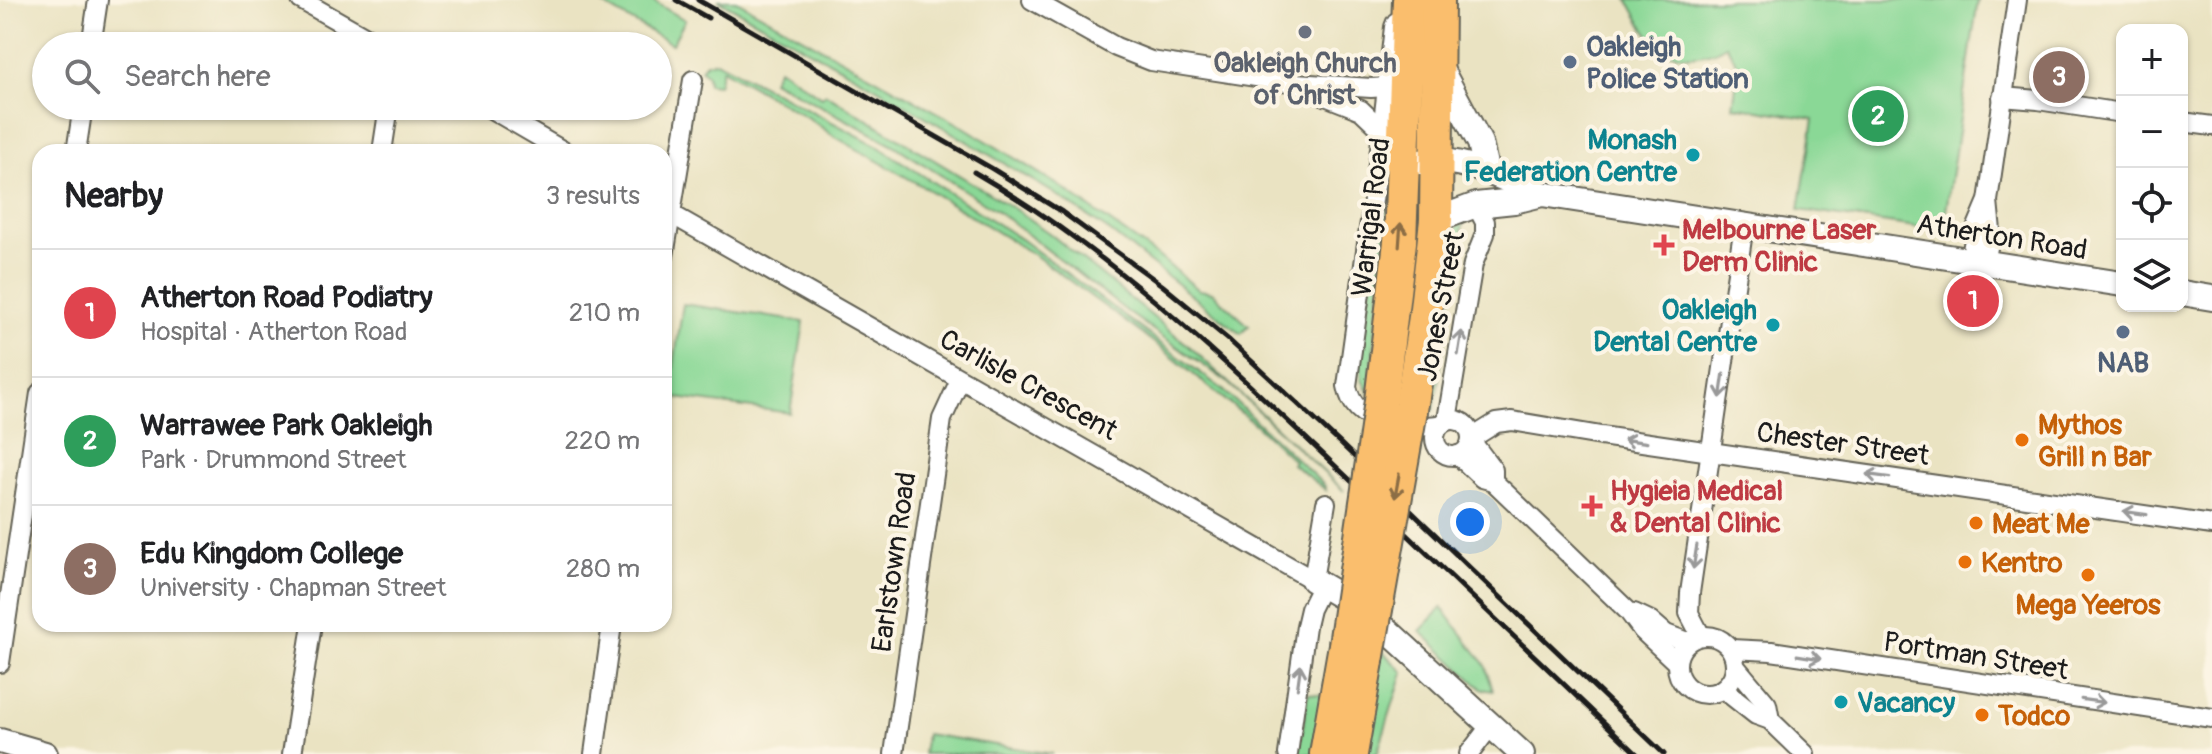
<!DOCTYPE html>
<html lang="en">
<head>
<meta charset="utf-8">
<style>
  body { margin:0; font-family:Pangolin,sans-serif; background:#f2f2f2; color:#202124 }
  .controls { position:absolute; right:24px; top:24px; display:grid; overflow:hidden; border-radius:16px; box-shadow:0 2px 6px #0004 }
  .controls button { width:72px; height:72px; display:grid; place-items:center; padding:0; border:0; border-bottom:2px solid #e0e0e0; background:#fff; color:#202124; font:40px sans-serif }
  .you { position:absolute; left:1470px; top:522px; width:28px; height:28px; margin:-20px; border:6px solid #fff; border-radius:50%; background:#1a73e8; box-shadow:0 0 0 12px #1a73e833 }
  .badge { display:grid; place-items:center; width:52px; height:52px; border-radius:50%; background:#1f6fb2; color:#fff; font-size:26px; font-weight:700 }
  .pin { position:absolute; translate:-50% -50%; border:4px solid #fff; box-shadow:0 2px 8px #0006 }
  .list { margin:0; padding:0; list-style:none }
  h2 { display:flex; justify-content:space-between; align-items:center; height:104px; margin:0; padding:0 32px; font-size:34px }
  h2 small { font-size:26px; font-weight:400; color:#757577 }
  .list li { display:grid; grid-template-columns:52px 1fr auto; gap:24px; align-items:center; box-sizing:border-box; height:128px; padding:0 32px; border-top:2px solid #e0e0e0 }
  .list b { display:block; font-size:30px; white-space:nowrap }
  .list p { margin:0; font-size:26px; white-space:nowrap; color:#757577 }
  .list em { font-size:26px; font-style:normal; color:#757577 }
  .icon { flex:none; width:44px; height:44px; fill:none; stroke:currentColor; stroke-width:2; stroke-linecap:round; stroke-linejoin:round }
  .map { position:relative; flex:none; width:2212px; height:754px; overflow:hidden }
  .search { position:absolute; background:#fff; box-shadow:0 2px 6px #0004; left:32px; top:32px; width:640px; height:88px; display:flex; align-items:center; gap:20px; box-sizing:border-box; padding:0 28px; border-radius:44px; color:#757577; font-size:30px }
  .panel { position:absolute; background:#fff; box-shadow:0 2px 6px #0004; left:32px; top:144px; width:640px; height:488px; border-radius:24px }
  .map>svg:first-child { display:block }
  .green { fill:#8ad896; stroke:#537a59; stroke-width:2 }
  .lines { fill:none; stroke-linecap:round; stroke-linejoin:round }
  .minor-casing { stroke:#646256; stroke-width:22 }
  .tertiary-casing { stroke:#646256; stroke-width:28 }
  .trunk-casing { stroke:#646256; stroke-width:36 }
  .minor { stroke:#fff; stroke-width:18 }
  .tertiary { stroke:#fff; stroke-width:24 }
  .trunk { stroke:#fabe6d; stroke-width:32 }
  .rail { stroke:#1c1c1c; stroke-width:5 }
  .trunk-bridge-casing { stroke:#646256; stroke-width:36; stroke-linecap:butt }
  .trunk-bridge { stroke:#fabe6d; stroke-width:32 }
  .oneway { stroke:#8b6d44 }
  .oneway2 { stroke:#999 }
  .worship-dot { fill:#6b7280; stroke:#fcf5e5; stroke-width:3 }
  .service-dot { fill:#5c6f8a; stroke:#fcf5e5; stroke-width:3 }
  .culture-dot { fill:#0f9aa8; stroke:#fcf5e5; stroke-width:3 }
  .health-dot { fill:#e0444e; stroke:#fcf5e5; stroke-width:3 }
  .food-dot { fill:#e8710a; stroke:#fcf5e5; stroke-width:3 }
  .labels { text-anchor:middle; stroke-width:8; stroke-linejoin:round; paint-order:stroke }
  .service-label { font-size:28px; font-weight:bold; fill:#4e5e75; stroke:#fcf5e5; text-anchor:start }
  .worship-label { font-size:28px; font-weight:bold; fill:#5b616d; stroke:#fcf5e5 }
  .culture-label { font-size:28px; font-weight:bold; fill:#0d838f; stroke:#fcf5e5; text-anchor:end }
  .street-label { font-size:28px; fill:#1c1c1c; stroke:#fcf5e5 }
  .health-label { font-size:28px; font-weight:bold; fill:#be3a42; stroke:#fcf5e5; text-anchor:start }
  .food-label { font-size:28px; font-weight:bold; fill:#c56008; stroke:#fcf5e5; text-anchor:start }
</style>
</head>
<body>
<div class="map">
<svg width="2212" height="754" viewBox="0 0 2212 754">
  <rect width="100%" height="100%" fill="#fcf5e5"/>
  <filter id="ink" filterUnits="userSpaceOnUse"><feTurbulence type="fractalNoise" baseFrequency=".0125" numOctaves="2"/><feDisplacementMap in="SourceGraphic" scale="16" xChannelSelector="R" yChannelSelector="G"/><feConvolveMatrix kernelMatrix="1 2 1 2 8 2 1 2 1" color-interpolation-filters="sRGB"/></filter>
  <filter id="wash" filterUnits="userSpaceOnUse"><feTurbulence type="fractalNoise" baseFrequency=".006" numOctaves="4" result="noise"/><feDisplacementMap in="SourceGraphic" scale="32" xChannelSelector="R" yChannelSelector="G"/><feGaussianBlur stdDeviation="1.8" result="paint"/><feColorMatrix in="noise" values="0 0 0 0 0 0 0 0 0 0 0 0 0 0 0 0 0 1.4 0 .05"/><feComposite in="paint" operator="in"/></filter>
  <g filter="url(#wash)">
    <rect width="100%" height="100%" fill="#eae3c2"/>
    <g class="green">
      <path d="M 595,0 L 651,0 L 685,20 L 672,44 Z"/>
      <path d="M 718,0 L 735,0 L 964,127 L 1058,185 L 1158,256 L 1199,290 L 1212,292 L 1249,326 L 1241,334 L 1112,233 L 1052,192 L 872,85 Z"/>
      <path d="M 1628,0 L 1978,0 L 1943,231 L 1799,210 L 1814,119 L 1733,106 L 1739,67 L 1726,45 C 1706,58 1675,61 1656,43 C 1644,32 1636,14 1628,0 Z"/>
      <path d="M 716,61 L 876,145 L 1022,240 L 1222,389 L 1325,486 L 1326,490 L 1292,464 L 1294,461 L 1256,425 L 1160,347 L 1036,256 L 927,189 L 832,135 L 810,119 L 722,69 L 718,85 L 708,84 L 707,75 L 701,69 L 706,63 Z"/>
      <path d="M 779,68 L 821,97 L 826,94 L 1013,208 L 1049,233 L 1188,345 L 1344,491 L 1226,381 L 1129,313 L 1000,213 L 892,144 L 772,80 Z"/>
      <path d="M 1388,158 L 1391,184 L 1369,393 L 1362,380 L 1360,363 Z"/>
      <path d="M 1464,218 L 1434,410 L 1422,418 L 1444,244 Z"/>
      <path d="M 683,304 L 804,322 L 790,413 L 669,397 Z"/>
      <path d="M 1442,608 L 1485,664 L 1493,691 L 1482,689 L 1420,631 Z"/>
      <path d="M 1381,650 L 1403,672 L 1377,754 L 1362,754 Z"/>
      <path d="M 1308,693 L 1323,695 L 1313,754 L 1299,754 Z"/>
      <path d="M 926,734 L 1053,754 L 923,754 Z"/>
    </g>
  </g>
  <g filter="url(#ink)">
    <g class="lines">
      <g class="minor-casing">
        <g id="minor">
          <path d="M 301,0 L 382,46"/>
          <path d="M 1032,0 L 1116,47 L 1151,61 L 1295,83 L 1371,88 L 1386,87"/>
          <path d="M 1396,22 L 1394,27 L 1379,157 L 1347,386 C 1354,427 1406,429 1439,425"/>
          <path d="M 91,46 L 98,0"/>
          <path d="M 1305,88 L 1361,110 L 1381,129"/>
          <path d="M 2002,97 L 2038,100 L 2122,113"/>
          <path d="M 486,106 L 565,152"/>
          <path d="M 2182,122 L 2212,126"/>
          <path d="M 76,152 L 83,106"/>
          <path d="M 382,152 L 389,106"/>
          <path d="M 664,210 L 1313,580 L 1326,503"/>
          <path d="M 664,256 L 693,80"/>
          <path d="M 1970,261 L 1976,229 L 1987,203"/>
          <path d="M 1985,264 L 1991,231 L 1988,201 L 2017,0"/>
          <circle cx="1453" cy="438" r="18"/>
          <path d="M 1447,420 L 1473,264 L 1485,234 L 1485,222 L 1476,205"/>
          <path d="M 1472,438 L 1496,423 L 1512,421 L 1601,436 L 2212,525"/>
          <path d="M 1472,442 L 1493,470 L 1493,481"/>
          <path d="M 1458,455 L 1482,478 L 1493,481 L 1628,611 L 1643,631 L 1677,663"/>
          <path d="M 1634,613 L 1651,621 L 1666,634 L 1687,642"/>
          <circle cx="1706" cy="665" r="29"/>
          <path d="M 1701,636 L 1689,613 L 1690,593 L 1744,225"/>
          <path d="M 1731,649 L 1771,651 L 2212,718"/>
          <path d="M 0,663 L 40,393"/>
          <path d="M 1736,667 L 1767,704 L 1770,720"/>
          <path d="M 1723,689 L 1756,715 L 1770,720 L 1805,754"/>
          <path d="M 292,754 L 312,624"/>
          <path d="M 594,754 L 612,624"/>
          <path d="M 894,754 L 942,419 L 960,380"/>
          <path d="M 1288,754 L 1306,626 L 1310,609 L 1322,585"/>
          <path d="M 1469,754 L 1491,725"/>
        </g>
      </g>
      <g class="tertiary-casing">
        <g id="tertiary">
          <path d="M 1439,66 L 1480,143 L 1486,169"/>
          <path d="M 1420,162 C 1466,156 1500,179 1542,194 L 2122,284"/>
          <path d="M 1436,220 L 1476,205 L 1514,201 L 1542,194"/>
          <path d="M 2182,293 L 2212,298"/>
          <path d="M 1313,580 L 1366,611 L 1522,754"/>
          <path d="M 0,741 L 45,754"/>
        </g>
      </g>
      <g class="trunk-casing">
        <g id="trunk">
          <path d="M 1381,401 L 1400,242 L 1409,0"/>
          <path d="M 1411,410 L 1425,317 L 1436,220 L 1438,0"/>
          <path d="M 1326,754 L 1345,645"/>
          <path d="M 1351,754 L 1367,661"/>
        </g>
      </g>
      <use href="#minor" class="minor"/>
      <use href="#tertiary" class="tertiary"/>
      <use href="#trunk" class="trunk"/>
      <g class="rail">
        <path d="M 676,0 L 708,18"/>
        <path d="M 698,0 L 991,168 L 1062,212 L 1162,285 L 1230,341 L 1340,443 L 1664,754"/>
        <path d="M 974,172 C 1106,248 1216,353 1326,457 C 1430,556 1534,655 1637,754"/>
      </g>
      <g class="trunk-bridge-casing">
        <g id="trunk-bridge">
          <path d="M 1345,645 L 1381,401"/>
          <path d="M 1367,661 L 1411,410"/>
        </g>
      </g>
      <use href="#trunk-bridge" class="trunk-bridge"/>
    </g>
    <defs><path id="oneway-shaft" d="M-6 0H5M1.5-3L5.5 0L1.5 3" fill="none" stroke-width="1.6" stroke-linecap="round" stroke-linejoin="round" transform="scale(2)"/></defs>
    <g class="oneway">
      <use href="#oneway-shaft" transform="translate(1400 235) rotate(-86)"/>
      <use href="#oneway-shaft" transform="translate(1397 486) rotate(100)"/>
    </g>
    <g class="oneway2">
      <use href="#oneway-shaft" transform="translate(1460 343) rotate(-81)"/>
      <use href="#oneway-shaft" transform="translate(1722 386) rotate(98)"/>
      <use href="#oneway-shaft" transform="translate(1635 441) rotate(-172)"/>
      <use href="#oneway-shaft" transform="translate(1878 476) rotate(-172)"/>
      <use href="#oneway-shaft" transform="translate(2135 513) rotate(-172)"/>
      <use href="#oneway-shaft" transform="translate(1695 557) rotate(99)"/>
      <use href="#oneway-shaft" transform="translate(1809 657) rotate(9)"/>
      <use href="#oneway-shaft" transform="translate(1299 677) rotate(-82)"/>
      <use href="#oneway-shaft" transform="translate(2093 701) rotate(8)"/>
    </g>
  </g>
  <circle class="worship-dot" cx="1305" cy="32" r="8"/>
  <g class="service-dot">
    <circle cx="1570" cy="62" r="8"/>
    <circle cx="2123" cy="332" r="8"/>
  </g>
  <g class="culture-dot">
    <circle cx="1693" cy="155" r="8"/>
    <circle cx="1773" cy="325" r="8"/>
    <circle cx="1841" cy="702" r="8"/>
  </g>
  <g class="health-dot">
    <path d="M1660 233h8v8h8v8h-8v8h-8v-8h-8v-8h8z"/>
    <path d="M1588 494h8v8h8v8h-8v8h-8v-8h-8v-8h8z"/>
  </g>
  <g class="food-dot">
    <circle cx="2022" cy="440" r="8"/>
    <circle cx="1976" cy="523" r="8"/>
    <circle cx="1965" cy="562" r="8"/>
    <circle cx="2088" cy="575" r="8"/>
    <circle cx="1982" cy="715" r="8"/>
  </g>
  <g class="labels">
    <g class="service-label">
      <text x="1586" y="56">Oakleigh<tspan x="1586" dy="32">Police Station</tspan></text>
      <text x="2123" y="372" text-anchor="middle">NAB</text>
    </g>
    <g class="worship-label">
      <text x="1305" y="72">Oakleigh Church<tspan x="1305" dy="32">of Christ</tspan></text>
    </g>
    <g class="culture-label">
      <text x="1677" y="149">Monash<tspan x="1677" dy="32">Federation Centre</tspan></text>
      <text x="1757" y="319">Oakleigh<tspan x="1757" dy="32">Dental Centre</tspan></text>
      <text x="1857" y="712" text-anchor="start">Vacancy</text>
    </g>
    <g class="street-label">
      <text transform="translate(1370 217) rotate(-83)" y="10">Warrigal Road</text>
      <text transform="translate(2002 236) rotate(9)" y="10">Atherton Road</text>
      <text transform="translate(1440 306) rotate(-79)" y="10">Jones Street</text>
      <text transform="translate(1029 384) rotate(29)" y="10">Carlisle Crescent</text>
      <text transform="translate(1843 443) rotate(8)" y="10">Chester Street</text>
      <text transform="translate(893 562) rotate(-82)" y="10">Earlstown Road</text>
      <text transform="translate(1976 655) rotate(9)" y="10">Portman Street</text>
    </g>
    <g class="health-label">
      <text x="1682" y="239">Melbourne Laser<tspan x="1682" dy="32">Derm Clinic</tspan></text>
      <text x="1610" y="500">Hygieia Medical<tspan x="1610" dy="32">&amp; Dental Clinic</tspan></text>
    </g>
    <g class="food-label">
      <text x="2038" y="434">Mythos<tspan x="2038" dy="32">Grill n Bar</tspan></text>
      <text x="1992" y="533">Meat Me</text>
      <text x="1981" y="572">Kentro</text>
      <text x="2088" y="614" text-anchor="middle">Mega Yeeros</text>
      <text x="1998" y="725">Todco</text>
    </g>
  </g>
</svg>
<div class="controls">
<button>+</button>
<button>−</button>
<button><svg class="icon" aria-label="locate" viewBox="0 0 24 24"><circle cx="12" cy="12" r="6"/><path d="M12 2v4M12 18v4M2 12h4M18 12h4"/></svg></button>
<button><svg class="icon" aria-label="layers" viewBox="0 0 24 24"><path d="M12 4l9 5-9 5-9-5zM3 14l9 5 9-5"/></svg></button>
</div>
<div class="you"></div>
<div class="pin badge" style="left:1973px;top:301px;background:#e0444e">1</div>
<div class="pin badge" style="left:1878px;top:116px;background:#2e9e5b">2</div>
<div class="pin badge" style="left:2059px;top:77px;background:#8d6e63">3</div>
<div class="search"><svg class="icon" aria-label="search" viewBox="0 0 24 24"><circle cx="10" cy="10" r="6"/><path d="M15 15l6 6"/></svg>Search here</div>
<section class="panel">
<h2>Nearby<small>3 results</small></h2>
<ul class="list">
<li><span class="badge" style="background:#e0444e">1</span><div><b>Atherton Road Podiatry</b><p>Hospital · Atherton Road</p></div><em>210 m</em></li>
<li><span class="badge" style="background:#2e9e5b">2</span><div><b>Warrawee Park Oakleigh</b><p>Park · Drummond Street</p></div><em>220 m</em></li>
<li><span class="badge" style="background:#8d6e63">3</span><div><b>Edu Kingdom College</b><p>University · Chapman Street</p></div><em>280 m</em></li>
</ul>
</section>
</div>
</body>
</html>
